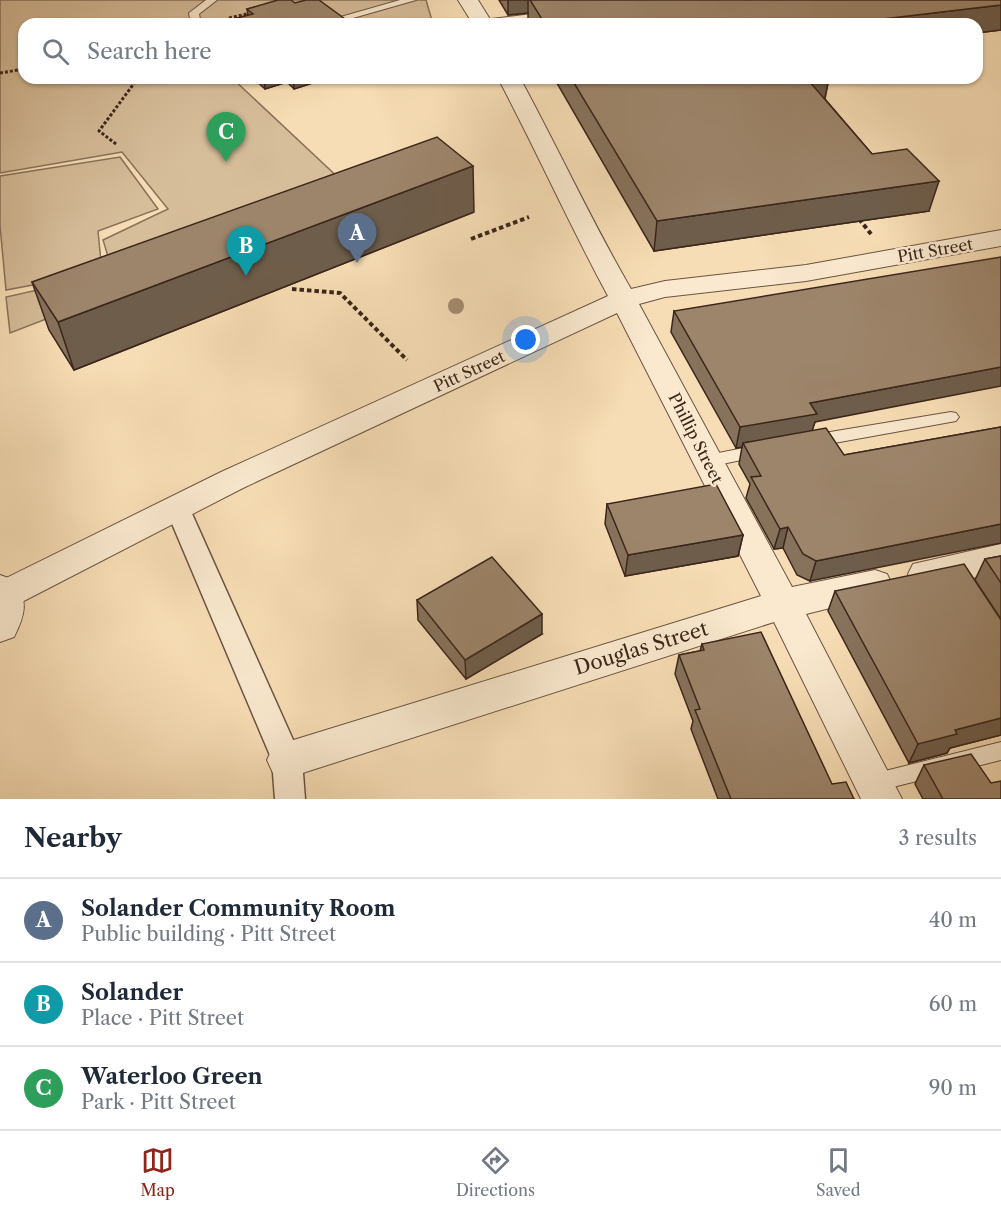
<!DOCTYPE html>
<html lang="en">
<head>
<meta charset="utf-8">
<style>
  body { margin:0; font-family:"Libre Caslon Text",serif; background:#f2f2f3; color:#1f2937 }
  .you { position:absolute; left:526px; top:340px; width:21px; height:21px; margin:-15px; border:4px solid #fff; border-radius:50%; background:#1a73e8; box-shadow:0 0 0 9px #1a73e833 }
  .badge { display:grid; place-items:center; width:39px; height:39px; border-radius:50%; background:#8f2418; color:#fff; font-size:20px; font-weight:700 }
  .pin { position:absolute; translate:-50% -50px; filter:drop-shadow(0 2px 3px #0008) }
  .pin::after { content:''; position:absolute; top:32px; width:21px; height:18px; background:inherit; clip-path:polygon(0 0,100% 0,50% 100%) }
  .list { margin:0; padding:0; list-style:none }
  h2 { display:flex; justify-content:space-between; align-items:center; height:78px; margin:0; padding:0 24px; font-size:26px }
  h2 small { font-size:20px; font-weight:400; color:#747a83 }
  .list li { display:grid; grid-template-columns:39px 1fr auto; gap:18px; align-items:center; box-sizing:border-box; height:84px; padding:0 24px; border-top:2px solid #e0e1e3 }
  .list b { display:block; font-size:22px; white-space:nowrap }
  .list p { margin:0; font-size:20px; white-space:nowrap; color:#747a83 }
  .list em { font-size:20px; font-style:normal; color:#747a83 }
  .icon { flex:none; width:33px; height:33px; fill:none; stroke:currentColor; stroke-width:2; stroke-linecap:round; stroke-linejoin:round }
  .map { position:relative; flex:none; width:1001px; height:799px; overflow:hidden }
  .search { position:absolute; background:#fff; box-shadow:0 2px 4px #0004; left:18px; right:18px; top:18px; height:66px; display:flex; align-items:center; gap:15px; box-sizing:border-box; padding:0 21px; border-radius:18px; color:#747a83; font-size:22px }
  .sheet { height:330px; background:#fff }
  nav { display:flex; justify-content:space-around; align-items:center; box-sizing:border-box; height:84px; border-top:2px solid #e0e1e3; background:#fff; font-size:16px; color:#747a83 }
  nav a { display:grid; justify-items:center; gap:3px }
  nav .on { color:#8f2418 }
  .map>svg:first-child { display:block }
  .green { fill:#d7be9b; stroke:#89725b; stroke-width:1.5 }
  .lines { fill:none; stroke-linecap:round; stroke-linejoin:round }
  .service-casing { stroke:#6a5442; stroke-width:2 }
  .pedestrian-casing { stroke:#6a5442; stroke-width:3 }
  .minor-casing { stroke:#6a5442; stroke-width:2 }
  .tertiary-casing { stroke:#6a5442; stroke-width:2 }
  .path-far1 { stroke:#3b261b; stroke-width:3; stroke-dasharray:3 2; stroke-linecap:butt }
  .path { stroke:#3b261b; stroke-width:4; stroke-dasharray:4.5 3; stroke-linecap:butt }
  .service { fill:#fae9cf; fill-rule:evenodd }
  .pedestrian { fill:#fae9cf; fill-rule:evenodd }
  .minor { fill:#fae9cf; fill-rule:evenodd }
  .tertiary { fill:#fae9cf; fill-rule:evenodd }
  .tree { fill:#a58d72 }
  .wall { fill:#87725c; stroke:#3b261b; stroke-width:1.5 }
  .shaded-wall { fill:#6e5d4b; stroke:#3b261b; stroke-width:1.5 }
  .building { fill:#9d856b; stroke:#3b261b; stroke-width:1.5 }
  .labels { text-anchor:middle; stroke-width:5; stroke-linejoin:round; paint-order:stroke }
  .street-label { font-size:16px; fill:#3b261b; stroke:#fae9cf }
  .near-street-label { font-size:20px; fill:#3b261b; stroke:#fae9cf }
</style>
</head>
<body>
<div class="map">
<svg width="1001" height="799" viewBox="0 0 1001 799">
  <rect width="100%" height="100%" fill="#f7ddb5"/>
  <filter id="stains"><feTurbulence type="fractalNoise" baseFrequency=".00333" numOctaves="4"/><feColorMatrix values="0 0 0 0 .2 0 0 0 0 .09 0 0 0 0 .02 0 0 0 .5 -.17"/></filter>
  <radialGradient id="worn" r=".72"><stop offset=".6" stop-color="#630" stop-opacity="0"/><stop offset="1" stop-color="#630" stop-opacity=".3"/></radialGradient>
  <g class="green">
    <path d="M 0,0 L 426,0 L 433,24 L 24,24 L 24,78 L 232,78 L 360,198 L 10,333 L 6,297 L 113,273 L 103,240 L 168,209 L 122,152 L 0,173 Z"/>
    <path d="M 120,157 L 158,209 L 98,231 L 102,272 L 6,290 L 0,226 L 0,176 Z"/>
  </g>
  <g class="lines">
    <g class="service-casing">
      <g id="service">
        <path d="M 206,0 L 217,0 L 199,14 L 201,24 L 191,24 L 189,13 Z"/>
        <path d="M 400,0 L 416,0 L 332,24 L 316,24 Z"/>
        <path d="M 548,12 L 551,13 L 551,17 L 499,24 L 478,23 L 483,20 Z"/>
        <path d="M 951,412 L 956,413 L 959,417 L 956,421 L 812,447 L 806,445 L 804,441 L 806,437 L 812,435 Z"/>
        <path d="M 759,445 L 765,447 L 767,451 L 765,455 L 708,467 L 702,465 L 700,461 L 702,457 L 708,455 Z"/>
        <path d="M 1001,742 L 1001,760 L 873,792 L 866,790 L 863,783 L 866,776 L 873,774 Z"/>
      </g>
    </g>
    <g class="pedestrian-casing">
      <path id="pedestrian" d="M 177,498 L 186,500 L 189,507 L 302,760 L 305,799 L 275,799 L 272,760 L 165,507 L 168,500 Z"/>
    </g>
    <g class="minor-casing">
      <g id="minor">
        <path d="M 458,0 L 478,0 L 493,24 L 473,24 Z"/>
        <path d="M 498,78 L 520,78 C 558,148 591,220 631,289 L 665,281 L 806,265 L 1001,230 L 1001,246 L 806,281 L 665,297 L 639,304 L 792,587 L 875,570 L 887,574 L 892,584 L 887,594 L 806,614 L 902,799 L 861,799 L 774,622 L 287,778 L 273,773 L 267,760 L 273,747 L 287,742 L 761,596 L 617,313 L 243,488 L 16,605 L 4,609 L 0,608 L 0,581 L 221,472 L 608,296 C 569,224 536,150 498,78 Z"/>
        <path d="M 1001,544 L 1001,572 L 925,588 L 913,584 L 908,574 L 913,564 Z"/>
      </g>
    </g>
    <g class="tertiary-casing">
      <path id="tertiary" d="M 0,575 L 14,580 C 29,601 25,615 14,637 L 0,642 Z"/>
    </g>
    <g class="path-far1">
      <path d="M 229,18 L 251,13"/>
      <path d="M 0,73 L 24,69"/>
      <path d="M 116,144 L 99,131 L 138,78"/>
    </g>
    <g class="path">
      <path d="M 859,219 L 871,234"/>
      <path d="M 471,239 L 529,217"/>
      <path d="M 292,289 L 340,293 L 407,360"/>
    </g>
    <use href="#service" class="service"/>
    <use href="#pedestrian" class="pedestrian"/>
    <use href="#minor" class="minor"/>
    <use href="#tertiary" class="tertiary"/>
  </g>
  <circle class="tree" cx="456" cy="306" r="8"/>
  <g class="wall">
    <path d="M 499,0 L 1001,0 L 1001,30 L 977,33 L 977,24 L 528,24 L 528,13 L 508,15 Z"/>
    <path d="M 295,3 L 345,19 L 345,24 L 230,24 L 230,20 L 248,15 L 247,9 Z"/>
    <path d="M 253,78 L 328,78 L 294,89 L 287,82 L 265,89 Z"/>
    <path d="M 554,78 L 829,78 L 825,99 L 872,154 L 929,211 L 654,251 Z"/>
    <path d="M 474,212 L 74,370 L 49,330 L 32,282 Z"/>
    <path d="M 674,311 L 815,422 L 812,430 L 844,455 L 1001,427 L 810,581 L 797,575 L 783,548 L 774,549 L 746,498 L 750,484 L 739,464 L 742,447 L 736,448 L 671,332 Z"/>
    <path d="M 607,504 L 743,535 L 738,556 L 625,576 L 605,524 Z"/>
    <path d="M 1001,556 L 1001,619 L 975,580 L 985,559 Z"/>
    <path d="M 835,591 L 1001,620 L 1001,735 L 950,748 L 947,753 L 909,763 L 828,611 Z"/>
    <path d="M 417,600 L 542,634 L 466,679 L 418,620 Z"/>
    <path d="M 702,644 L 832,784 L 854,799 L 718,799 L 691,729 L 693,721 L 675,674 L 679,655 L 700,651 Z"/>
    <path d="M 924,765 L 1001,799 L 923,799 L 915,784 Z"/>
  </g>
  <g class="shaded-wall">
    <path d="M 508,0 L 528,0 L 528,13 L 508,15 Z"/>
    <path d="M 1001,5 L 1001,30 L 977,33 L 977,24 L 840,24 Z"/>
    <path d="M 345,19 L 345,24 L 329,24 Z"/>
    <path d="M 264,78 L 286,78 L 287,82 L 265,89 Z"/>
    <path d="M 293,78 L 328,78 L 294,89 Z"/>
    <path d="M 829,78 L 823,106 L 809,81 Z"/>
    <path d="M 473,166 L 474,212 L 74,370 L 58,322 Z"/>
    <path d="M 939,181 L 929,211 L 654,251 L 657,221 Z"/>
    <path d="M 1001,367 L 1001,386 L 815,422 L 811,434 L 743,443 L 742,447 L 736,448 L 740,427 L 810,403 Z"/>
    <path d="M 1001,524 L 1001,543 L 810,581 L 816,561 Z"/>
    <path d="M 788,527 L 783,548 L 774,549 L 780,529 Z"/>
    <path d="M 743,535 L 738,556 L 625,576 L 628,555 Z"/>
    <path d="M 542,614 L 542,634 L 466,679 L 465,660 Z"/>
    <path d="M 1001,718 L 1001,735 L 950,748 L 947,753 L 909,763 L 918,744 L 955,730 Z"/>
  </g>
  <g class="building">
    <path d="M 278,0 L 291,0 L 295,3 L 306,0 L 319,0 L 345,19 L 329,24 L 234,24 L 230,20 L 253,14 L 247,9 Z"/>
    <path d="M 530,0 L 1001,0 L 1001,5 L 840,24 L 545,24 Z"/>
    <path d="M 571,78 L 829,78 L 809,81 L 872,154 L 907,149 L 939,181 L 657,221 Z"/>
    <path d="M 437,137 L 473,166 L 58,322 L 32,282 Z"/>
    <path d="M 1001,257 L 1001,367 L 810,403 L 817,414 L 740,427 L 674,311 Z"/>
    <path d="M 1001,427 L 1001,524 L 816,561 L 803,554 L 788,527 L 780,529 L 751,477 L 761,476 L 743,443 L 826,428 L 844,455 Z"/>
    <path d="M 716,484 L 743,535 L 628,555 L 607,504 Z"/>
    <path d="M 1001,556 L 1001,583 L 985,559 Z"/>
    <path d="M 492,557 L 542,614 L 465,660 L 417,600 Z"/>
    <path d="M 964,564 L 1001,620 L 1001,718 L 955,730 L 957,734 L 918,744 L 835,591 Z"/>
    <path d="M 761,632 L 832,784 L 846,782 L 854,799 L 731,799 L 695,710 L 700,709 L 679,655 L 704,650 L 702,644 Z"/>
    <path d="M 971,754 L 991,783 L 1001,781 L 1001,799 L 943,799 L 924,765 Z"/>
  </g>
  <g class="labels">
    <g class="street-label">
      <text transform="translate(935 250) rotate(-10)" y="6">Pitt Street</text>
      <text transform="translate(469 371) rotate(-25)" y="6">Pitt Street</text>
      <text transform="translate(696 438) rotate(63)" y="6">Phillip Street</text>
    </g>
    <g class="near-street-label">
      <text transform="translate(641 648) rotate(-17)" y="7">Douglas Street</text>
    </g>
  </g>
  <rect width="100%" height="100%" filter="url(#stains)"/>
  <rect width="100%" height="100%" fill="url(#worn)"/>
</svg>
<div class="you"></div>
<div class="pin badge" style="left:357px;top:263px;background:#5c6f8a">A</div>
<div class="pin badge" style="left:246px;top:276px;background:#0f9aa8">B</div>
<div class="pin badge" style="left:226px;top:162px;background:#2e9e5b">C</div>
<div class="search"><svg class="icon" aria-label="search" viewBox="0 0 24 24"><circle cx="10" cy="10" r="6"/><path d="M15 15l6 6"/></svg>Search here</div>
</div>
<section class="sheet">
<h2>Nearby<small>3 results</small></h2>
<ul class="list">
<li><span class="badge" style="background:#5c6f8a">A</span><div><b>Solander Community Room</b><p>Public building · Pitt Street</p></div><em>40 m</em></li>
<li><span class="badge" style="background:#0f9aa8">B</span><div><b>Solander</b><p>Place · Pitt Street</p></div><em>60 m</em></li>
<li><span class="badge" style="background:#2e9e5b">C</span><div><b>Waterloo Green</b><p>Park · Pitt Street</p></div><em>90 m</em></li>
</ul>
</section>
<nav>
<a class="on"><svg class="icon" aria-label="map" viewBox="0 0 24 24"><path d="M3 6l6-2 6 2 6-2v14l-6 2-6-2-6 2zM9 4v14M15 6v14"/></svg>Map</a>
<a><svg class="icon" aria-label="directions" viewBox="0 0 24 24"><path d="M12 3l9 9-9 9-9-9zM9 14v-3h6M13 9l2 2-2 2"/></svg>Directions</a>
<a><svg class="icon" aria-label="saved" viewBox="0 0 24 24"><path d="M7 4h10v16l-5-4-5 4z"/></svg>Saved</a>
</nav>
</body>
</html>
